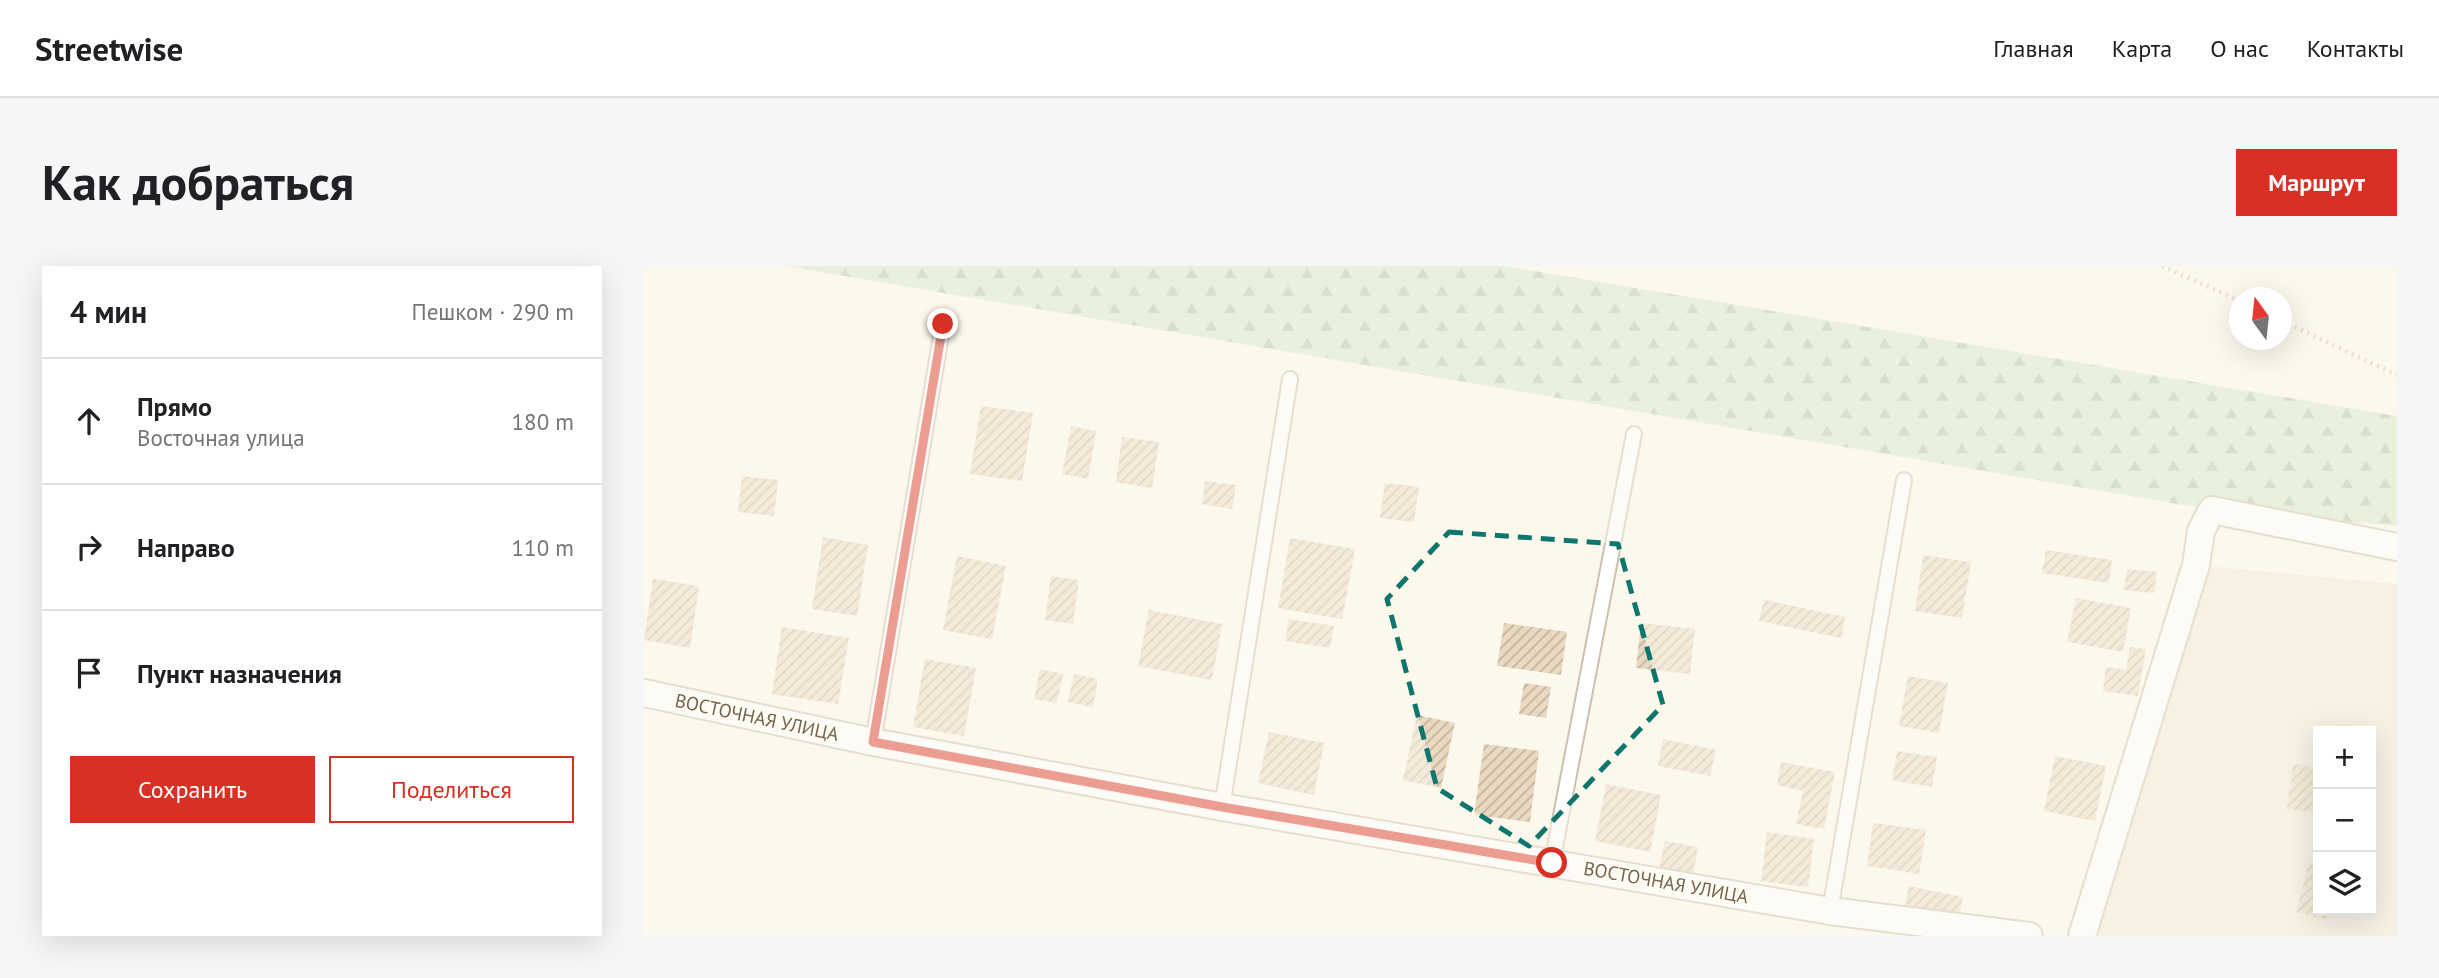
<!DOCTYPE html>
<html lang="ru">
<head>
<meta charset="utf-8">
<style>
  body { margin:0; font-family:"PT Sans",sans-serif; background:#f6f6f6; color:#202124 }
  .controls { position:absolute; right:21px; bottom:21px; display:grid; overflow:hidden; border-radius:0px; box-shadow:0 7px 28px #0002 }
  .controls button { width:63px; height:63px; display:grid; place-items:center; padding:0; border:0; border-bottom:2px solid #e0e0e0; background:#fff; color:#202124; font:35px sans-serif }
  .compass { position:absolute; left:1585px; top:21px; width:63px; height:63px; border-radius:50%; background:#fff; box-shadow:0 7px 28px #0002; rotate:345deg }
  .stop { position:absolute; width:21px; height:21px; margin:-16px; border:5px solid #d93025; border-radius:50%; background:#fff }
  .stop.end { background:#d93025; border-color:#fff; box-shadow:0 2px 7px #0008 }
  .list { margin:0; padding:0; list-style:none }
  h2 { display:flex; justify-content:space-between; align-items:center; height:91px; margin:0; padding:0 28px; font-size:30px }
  h2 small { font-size:23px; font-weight:400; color:#757577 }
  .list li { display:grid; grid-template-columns:46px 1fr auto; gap:21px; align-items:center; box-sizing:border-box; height:126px; padding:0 28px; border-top:2px solid #e0e0e0 }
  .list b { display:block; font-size:26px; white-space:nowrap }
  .list p { margin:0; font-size:23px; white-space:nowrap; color:#757577 }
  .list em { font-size:23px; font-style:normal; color:#757577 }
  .actions { display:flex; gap:14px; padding:21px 28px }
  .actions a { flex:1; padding:16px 0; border:2px solid #d93025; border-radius:0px; text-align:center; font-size:24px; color:#d93025 }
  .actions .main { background:#d93025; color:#fff }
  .icon { flex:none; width:38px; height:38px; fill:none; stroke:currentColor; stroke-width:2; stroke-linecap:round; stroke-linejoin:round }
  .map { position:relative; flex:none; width:1753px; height:670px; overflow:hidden; border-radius:0px }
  header { display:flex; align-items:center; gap:42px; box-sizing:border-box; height:98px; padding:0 35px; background:#fff; border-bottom:2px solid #e0e0e0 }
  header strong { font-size:33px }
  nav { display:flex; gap:38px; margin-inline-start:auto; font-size:24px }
  .intro { display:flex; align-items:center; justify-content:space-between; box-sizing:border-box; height:168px; padding:0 42px }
  h1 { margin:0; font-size:49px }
  .button { padding:18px 32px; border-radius:0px; background:#d93025; color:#fff; font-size:24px; font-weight:700 }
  main { display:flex; gap:42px; padding:0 42px }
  aside { flex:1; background:#fff; border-radius:0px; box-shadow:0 7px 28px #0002 }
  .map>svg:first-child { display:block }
  .residential { fill:#f0e9d8; fill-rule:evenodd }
  .forest { fill:url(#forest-firs) }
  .building { fill:url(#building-hatch) }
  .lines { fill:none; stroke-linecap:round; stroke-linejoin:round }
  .service-casing { stroke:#ccc1af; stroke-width:18 }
  .minor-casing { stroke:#ccc1af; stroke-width:30 }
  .path { stroke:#d5c2a8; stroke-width:4.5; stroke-dasharray:2 5; stroke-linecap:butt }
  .service { stroke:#fff; stroke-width:14 }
  .minor { stroke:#fff; stroke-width:26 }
  .route { stroke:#d93025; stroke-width:9 }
  .marked { fill:none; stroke:#0f766e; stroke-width:5; stroke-dasharray:14 9; stroke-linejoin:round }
  .labels { text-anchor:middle; stroke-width:5; stroke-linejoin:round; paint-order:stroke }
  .street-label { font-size:19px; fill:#766450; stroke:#fefcf3 }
</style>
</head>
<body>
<header>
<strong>Streetwise</strong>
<nav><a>Главная</a><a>Карта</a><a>О нас</a><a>Контакты</a></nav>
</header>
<div class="intro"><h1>Как добраться</h1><a class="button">Маршрут</a></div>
<main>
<aside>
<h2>4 мин<small>Пешком · 290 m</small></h2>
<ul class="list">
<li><svg class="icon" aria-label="ahead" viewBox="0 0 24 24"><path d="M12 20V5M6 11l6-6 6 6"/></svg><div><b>Прямо</b><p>Восточная улица</p></div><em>180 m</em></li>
<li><svg class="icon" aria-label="right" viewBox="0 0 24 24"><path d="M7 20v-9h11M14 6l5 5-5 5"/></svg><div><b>Направо</b></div><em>110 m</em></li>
<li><svg class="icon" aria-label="arrive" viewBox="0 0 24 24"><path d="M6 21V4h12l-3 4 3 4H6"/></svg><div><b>Пункт назначения</b></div></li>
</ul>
<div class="actions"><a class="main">Сохранить</a><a>Поделиться</a></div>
</aside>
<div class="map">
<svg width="1753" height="670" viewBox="0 0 1753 670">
  <defs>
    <pattern id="forest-firs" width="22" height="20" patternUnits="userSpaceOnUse" patternTransform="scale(1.75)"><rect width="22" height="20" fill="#d2e9cb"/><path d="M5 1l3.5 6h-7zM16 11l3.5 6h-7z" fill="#afc0a7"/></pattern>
    <pattern id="building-hatch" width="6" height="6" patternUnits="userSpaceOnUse" patternTransform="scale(1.75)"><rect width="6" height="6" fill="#ead9c1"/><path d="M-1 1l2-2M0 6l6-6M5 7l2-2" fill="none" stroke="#c2b49f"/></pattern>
  </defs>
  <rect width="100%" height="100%" fill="#fcf8ec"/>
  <path class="residential" d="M 1552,299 L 1753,318 L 1753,670 L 1443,670 ZM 1674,465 L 1727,465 L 1727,644 L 1674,644 Z"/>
  <path class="forest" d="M 142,0 L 861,0 L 1753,150 L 1753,260 L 1568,244 Z"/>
  <g class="building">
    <path d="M 337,140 L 389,147 L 378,215 L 326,208 Z"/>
    <path d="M 427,160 L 452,165 L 444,213 L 418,208 Z"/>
    <path d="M 478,171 L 515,176 L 508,222 L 472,216 Z"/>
    <path d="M 98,210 L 134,214 L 130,250 L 94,246 Z"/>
    <path d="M 561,215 L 592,219 L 588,243 L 558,238 Z"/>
    <path d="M 741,217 L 775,221 L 770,256 L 736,252 Z"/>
    <path d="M 179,271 L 224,279 L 213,350 L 168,343 Z"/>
    <path d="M 646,272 L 711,283 L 698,353 L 634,342 Z"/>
    <path d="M 1402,284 L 1468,294 L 1465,317 L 1398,307 Z"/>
    <path d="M 1279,289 L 1327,296 L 1318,352 L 1271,345 Z"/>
    <path d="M 313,290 L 362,300 L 348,373 L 299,364 Z"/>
    <path d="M 1483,303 L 1513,306 L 1510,327 L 1480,324 Z"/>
    <path d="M 407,310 L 435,314 L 429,358 L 401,354 Z"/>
    <path d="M 9,313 L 55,320 L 46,382 L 0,374 Z"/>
    <path d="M 1432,332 L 1487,342 L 1479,386 L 1423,376 Z"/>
    <path d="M 1120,334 L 1201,351 L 1197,372 L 1115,355 Z"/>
    <path d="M 505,344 L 578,358 L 568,414 L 494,400 Z"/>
    <path d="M 645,353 L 690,360 L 686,382 L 641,375 Z"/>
    <path d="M 860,357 L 923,366 L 917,409 L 853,400 Z"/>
    <path d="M 997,357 L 1051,363 L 1046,408 L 992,402 Z"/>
    <path d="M 138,361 L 205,372 L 194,438 L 128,428 Z"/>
    <path d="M 1486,381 L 1502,383 L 1494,430 L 1459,425 L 1462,401 L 1482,404 Z"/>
    <path d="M 281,393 L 332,402 L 320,470 L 269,461 Z"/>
    <path d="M 396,403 L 419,408 L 413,437 L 390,433 Z"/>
    <path d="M 430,408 L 454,413 L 449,441 L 424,436 Z"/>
    <path d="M 1264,410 L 1304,417 L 1295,467 L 1255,460 Z"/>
    <path d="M 880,417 L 907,421 L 902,452 L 875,448 Z"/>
    <path d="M 773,449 L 811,457 L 797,522 L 759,514 Z"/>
    <path d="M 625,466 L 680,477 L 670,529 L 614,517 Z"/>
    <path d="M 1019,473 L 1072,484 L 1066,510 L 1014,500 Z"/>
    <path d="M 840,478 L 895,485 L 886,556 L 830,549 Z"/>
    <path d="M 1253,485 L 1293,491 L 1288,521 L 1248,514 Z"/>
    <path d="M 1411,490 L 1462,500 L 1451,555 L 1400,545 Z"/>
    <path d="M 1137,496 L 1191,506 L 1180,563 L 1152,558 L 1159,525 L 1133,519 Z"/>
    <path d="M 1649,498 L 1674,502 L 1674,547 L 1643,543 Z"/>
    <path d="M 962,518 L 1017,529 L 1006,586 L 951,575 Z"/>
    <path d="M 1229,557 L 1282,564 L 1275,608 L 1223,600 Z"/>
    <path d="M 1123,566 L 1170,573 L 1164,621 L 1117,615 Z"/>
    <path d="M 1021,575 L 1054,581 L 1049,610 L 1015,604 Z"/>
    <path d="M 1665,596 L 1674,599 L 1674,644 L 1686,644 L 1684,654 L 1652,646 Z"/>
    <path d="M 1265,620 L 1319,631 L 1315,651 L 1261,640 Z"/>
  </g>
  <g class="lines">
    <g class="service-casing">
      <g id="service">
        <path d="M 229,476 L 299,58"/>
        <path d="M 578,541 L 646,113"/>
        <path d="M 908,597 L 990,168"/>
        <path d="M 1186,645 L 1260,214"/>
      </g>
    </g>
    <g class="minor-casing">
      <g id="minor">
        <path d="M 0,427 L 229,476 L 578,541 L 1186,645 L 1385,670"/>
        <path d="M 1438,670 L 1552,299 L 1557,265 L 1568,244 L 1753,281"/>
      </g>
    </g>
    <g class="path">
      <path d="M 1518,0 L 1596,35"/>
      <path d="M 1638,55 L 1753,109"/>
    </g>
    <use href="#service" class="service"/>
    <use href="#minor" class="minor"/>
  </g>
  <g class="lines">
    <path class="route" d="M 299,58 L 229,476 L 578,541 L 908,597"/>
  </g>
  <path d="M0 0H1753V670H0ZM 805,266 L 974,278 L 1019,439 L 885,580 L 793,522 L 743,333 Z" fill="#fcf8ec" fill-opacity=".55" fill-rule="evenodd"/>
  <path class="marked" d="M 805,266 L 974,278 L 1019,439 L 885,580 L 793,522 L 743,333 Z"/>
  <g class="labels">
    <g class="street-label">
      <text transform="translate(113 451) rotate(12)" y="7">ВОСТОЧНАЯ УЛИЦА</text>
      <text transform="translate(1022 616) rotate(10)" y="7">ВОСТОЧНАЯ УЛИЦА</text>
    </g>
  </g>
</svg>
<div class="controls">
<button>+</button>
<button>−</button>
<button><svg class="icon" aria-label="layers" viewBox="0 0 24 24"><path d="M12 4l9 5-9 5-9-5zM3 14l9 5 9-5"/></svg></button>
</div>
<svg class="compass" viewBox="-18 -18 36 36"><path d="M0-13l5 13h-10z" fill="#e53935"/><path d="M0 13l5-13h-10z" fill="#757577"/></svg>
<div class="stop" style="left:908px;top:597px"></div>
<div class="stop end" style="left:299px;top:58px"></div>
</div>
</main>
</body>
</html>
